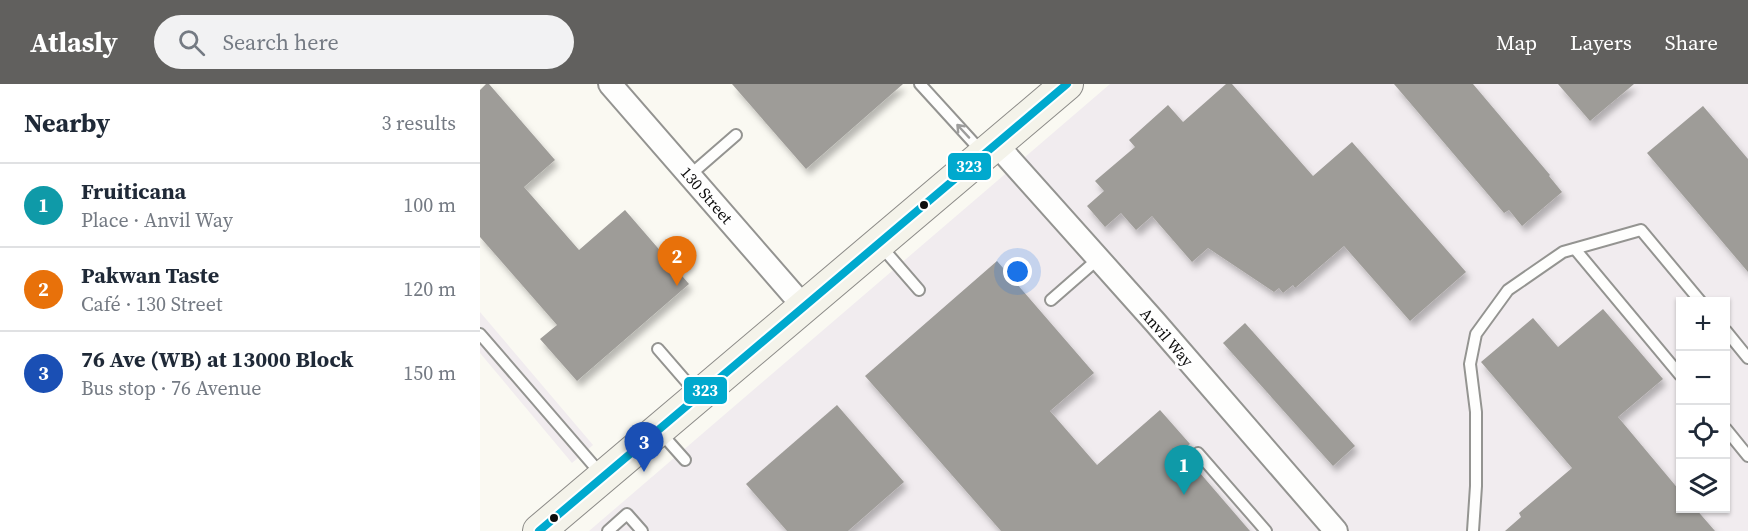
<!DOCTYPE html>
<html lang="en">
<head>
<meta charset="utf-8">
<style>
  body { margin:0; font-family:"Source Serif 4",serif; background:#f2f2f3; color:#1f2937 }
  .controls { position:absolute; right:18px; bottom:18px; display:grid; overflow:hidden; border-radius:0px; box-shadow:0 2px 4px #0004 }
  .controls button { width:54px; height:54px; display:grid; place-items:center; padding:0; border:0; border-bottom:2px solid #e0e1e3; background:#fff; color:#1f2937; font:30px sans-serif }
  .you { position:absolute; left:538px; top:188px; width:21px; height:21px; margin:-15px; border:4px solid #fff; border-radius:50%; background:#1a73e8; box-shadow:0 0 0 9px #1a73e833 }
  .badge { display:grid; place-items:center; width:39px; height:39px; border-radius:50%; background:#61605e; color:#fff; font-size:20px; font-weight:700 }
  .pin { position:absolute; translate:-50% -50px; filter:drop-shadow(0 2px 3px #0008) }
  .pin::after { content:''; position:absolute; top:32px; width:21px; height:18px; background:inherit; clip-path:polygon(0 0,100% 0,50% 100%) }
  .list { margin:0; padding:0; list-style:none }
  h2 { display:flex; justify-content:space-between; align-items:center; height:78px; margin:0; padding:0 24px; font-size:26px }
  h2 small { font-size:20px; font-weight:400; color:#747a83 }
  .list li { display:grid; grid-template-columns:39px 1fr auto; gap:18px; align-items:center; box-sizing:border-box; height:84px; padding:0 24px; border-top:2px solid #e0e1e3 }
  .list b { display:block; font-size:22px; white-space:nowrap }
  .list p { margin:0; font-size:20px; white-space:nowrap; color:#747a83 }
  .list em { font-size:20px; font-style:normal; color:#747a83 }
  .icon { flex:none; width:33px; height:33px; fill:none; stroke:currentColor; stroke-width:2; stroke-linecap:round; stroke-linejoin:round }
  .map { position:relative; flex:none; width:1268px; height:447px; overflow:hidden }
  header { display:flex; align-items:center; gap:36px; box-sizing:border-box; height:84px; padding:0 30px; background:#61605e; color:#fff }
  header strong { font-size:28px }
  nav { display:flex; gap:33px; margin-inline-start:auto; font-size:21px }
  .search { width:420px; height:54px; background:#f2f2f3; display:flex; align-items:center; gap:15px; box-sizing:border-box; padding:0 21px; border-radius:33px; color:#747a83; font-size:22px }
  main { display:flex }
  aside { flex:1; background:#fff }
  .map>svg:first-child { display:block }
  .industrial { fill:#f1ecef; fill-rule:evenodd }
  .building { fill:#9e9c98; filter:url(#shadow) }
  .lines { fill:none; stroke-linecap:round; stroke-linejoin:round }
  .lane-casing { stroke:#949491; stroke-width:14 }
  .street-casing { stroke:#949491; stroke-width:26 }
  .secondary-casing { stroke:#8b8a87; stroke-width:34 }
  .lane { stroke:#fefefd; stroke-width:10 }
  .street { stroke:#fefefd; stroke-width:22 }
  .secondary { stroke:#f4f3ea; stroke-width:32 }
  .bus-1-casing { stroke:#fff; stroke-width:12 }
  .bus-1 { stroke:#00a9ce; stroke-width:8 }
  .oneway { stroke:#9e9e9d }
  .bus-dot { fill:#0e0e0e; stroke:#fff; stroke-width:2 }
  .labels { text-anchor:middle; stroke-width:6; stroke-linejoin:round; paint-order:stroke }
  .street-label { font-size:16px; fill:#0e0e0e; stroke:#fff }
  .line-badge { stroke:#fff; stroke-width:2 }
  .badge-label { font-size:16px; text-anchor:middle; font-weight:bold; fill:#fff }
</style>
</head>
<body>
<header>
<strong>Atlasly</strong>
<div class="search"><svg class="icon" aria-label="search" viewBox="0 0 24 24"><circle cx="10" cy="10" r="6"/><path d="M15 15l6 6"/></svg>Search here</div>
<nav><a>Map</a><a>Layers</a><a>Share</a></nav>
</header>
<main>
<aside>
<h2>Nearby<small>3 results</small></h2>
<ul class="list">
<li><span class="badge" style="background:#0f9aa8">1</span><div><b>Fruiticana</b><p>Place · Anvil Way</p></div><em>100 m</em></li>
<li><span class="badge" style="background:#e8710a">2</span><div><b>Pakwan Taste</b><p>Café · 130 Street</p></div><em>120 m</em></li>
<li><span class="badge" style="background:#1a4fb4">3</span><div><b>76 Ave (WB) at 13000 Block</b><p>Bus stop · 76 Avenue</p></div><em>150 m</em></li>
</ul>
</aside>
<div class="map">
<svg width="1268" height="447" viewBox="0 0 1268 447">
  <defs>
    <filter id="shadow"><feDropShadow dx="3.5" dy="6" stdDeviation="3" flood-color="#0004"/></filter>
  </defs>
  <rect width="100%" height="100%" fill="#faf9f2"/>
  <g class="industrial">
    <path d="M 630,0 L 1268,0 L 1268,447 L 109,447 ZM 1200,218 L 1246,218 L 1246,424 L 1200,424 Z"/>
    <path d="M 0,228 L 113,361 L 92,379 L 0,269 Z"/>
  </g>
  <g class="building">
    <path d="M 6,0 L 9,0 L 75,76 L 44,103 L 99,166 L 145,126 L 209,200 L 97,297 L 60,255 L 77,241 L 0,153 L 0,6 Z"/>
    <path d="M 252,0 L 423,0 L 326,85 Z"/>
    <path d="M 746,0 L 752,0 L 833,92 L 872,58 L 986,188 L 930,237 L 864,162 L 815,204 L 813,201 L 803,209 L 799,204 L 794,208 L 728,164 L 712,178 L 672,132 L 656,146 L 641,129 L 625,143 L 607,122 L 624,107 L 615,97 L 655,63 L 649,56 L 688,21 L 703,38 Z"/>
    <path d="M 914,0 L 993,0 L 1070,91 L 1069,92 L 1082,108 L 1042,142 L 1029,126 L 1024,129 Z"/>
    <path d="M 1078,0 L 1154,0 L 1110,37 Z"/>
    <path d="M 1223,22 L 1268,75 L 1268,188 L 1167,69 Z"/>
    <path d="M 517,177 L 614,289 L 570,327 L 617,381 L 680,326 L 710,360 L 701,367 L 770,447 L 521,447 L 385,292 Z"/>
    <path d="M 1123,225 L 1183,295 L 1138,333 L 1200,407 L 1200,424 L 1215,424 L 1235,447 L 1025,447 L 1041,433 L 1039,429 L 1092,384 L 1001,278 L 1053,234 L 1078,263 Z"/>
    <path d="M 765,239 L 875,362 L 853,382 L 743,259 Z"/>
    <path d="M 357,321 L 424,398 L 368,447 L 307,447 L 266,400 Z"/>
  </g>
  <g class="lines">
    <g class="lane-casing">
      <g id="lane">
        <path d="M 440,0 L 502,68"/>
        <path d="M 210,91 L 256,51"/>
        <path d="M 400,161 L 439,206"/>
        <path d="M 1095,165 L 1200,291"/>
        <path d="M 571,216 L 618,175"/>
        <path d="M 1246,247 L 1268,274"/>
        <path d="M 0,250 L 121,390"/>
        <path d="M 178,265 L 217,310"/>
        <path d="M 1246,345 L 1268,372"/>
        <path d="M 181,349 L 205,376"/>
        <path d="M 718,369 L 786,447"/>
        <path d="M 128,447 L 147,430 L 162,447"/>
        <path d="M 993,447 L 996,402 L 996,328 L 990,280 L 996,250 L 1028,206 L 1083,168 L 1161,146 L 1221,218"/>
      </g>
    </g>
    <g class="street-casing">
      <g id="street">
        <path d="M 130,0 L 324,223"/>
        <path d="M 516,60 L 675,238 L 856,447"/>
      </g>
    </g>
    <g class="secondary-casing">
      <path id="secondary" d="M 59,447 L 587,0"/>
    </g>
    <use href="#lane" class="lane"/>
    <use href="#street" class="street"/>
    <use href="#secondary" class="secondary"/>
    <g class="bus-1-casing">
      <path id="bus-1" d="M 59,447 L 587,0"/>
    </g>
    <use href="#bus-1" class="bus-1"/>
  </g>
  <defs><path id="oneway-shaft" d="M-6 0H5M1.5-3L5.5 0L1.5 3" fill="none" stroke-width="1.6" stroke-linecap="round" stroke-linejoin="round" transform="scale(1.5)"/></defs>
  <use class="oneway" href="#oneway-shaft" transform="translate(483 47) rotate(-133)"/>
  <g class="bus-dot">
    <circle cx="444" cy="121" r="5"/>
    <circle cx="74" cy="434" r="5"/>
  </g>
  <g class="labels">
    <g class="street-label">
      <text transform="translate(227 111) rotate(49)" y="6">130 Street</text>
      <text transform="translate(687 253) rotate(49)" y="6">Anvil Way</text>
    </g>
  </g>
  <g class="line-badge">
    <rect x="467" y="68" width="45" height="29" rx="6" fill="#00a9ce"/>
    <rect x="203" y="292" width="45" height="29" rx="6" fill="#00a9ce"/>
  </g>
  <g class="badge-label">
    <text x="489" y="88">323</text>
    <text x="225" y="312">323</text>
  </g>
</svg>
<div class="controls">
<button>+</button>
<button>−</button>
<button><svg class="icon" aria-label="locate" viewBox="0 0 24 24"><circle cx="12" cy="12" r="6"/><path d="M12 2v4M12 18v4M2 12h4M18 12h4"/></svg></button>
<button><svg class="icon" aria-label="layers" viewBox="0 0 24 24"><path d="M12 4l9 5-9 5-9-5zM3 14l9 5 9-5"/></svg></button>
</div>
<div class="you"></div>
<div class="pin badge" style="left:704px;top:411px;background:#0f9aa8">1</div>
<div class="pin badge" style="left:197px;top:202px;background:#e8710a">2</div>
<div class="pin badge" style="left:164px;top:388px;background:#1a4fb4">3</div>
</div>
</main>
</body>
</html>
